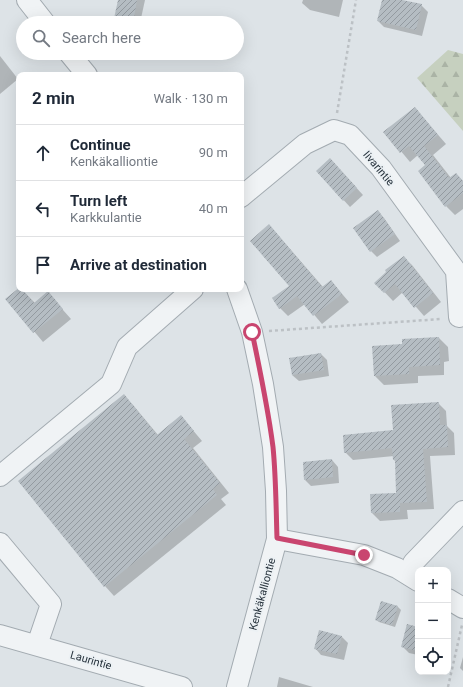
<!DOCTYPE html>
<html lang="en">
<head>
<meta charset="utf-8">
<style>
  body { margin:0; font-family:Roboto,sans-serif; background:#f6f6f7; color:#1f2937 }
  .controls { position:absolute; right:12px; bottom:12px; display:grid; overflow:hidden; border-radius:8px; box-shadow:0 4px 16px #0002 }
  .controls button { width:36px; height:36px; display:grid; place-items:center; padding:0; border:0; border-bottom:1px solid #e0e1e3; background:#fff; color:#1f2937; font:20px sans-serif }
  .stop { position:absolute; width:12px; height:12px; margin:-9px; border:3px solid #c9456f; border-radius:50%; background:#fff }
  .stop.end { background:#c9456f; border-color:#fff; box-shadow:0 1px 4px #0008 }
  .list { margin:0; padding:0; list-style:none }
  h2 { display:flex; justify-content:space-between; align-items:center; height:52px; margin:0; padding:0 16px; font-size:17px }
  h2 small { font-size:13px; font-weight:400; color:#747a83 }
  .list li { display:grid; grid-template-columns:26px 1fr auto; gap:12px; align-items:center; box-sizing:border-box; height:56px; padding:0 16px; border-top:1px solid #e0e1e3 }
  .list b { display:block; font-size:15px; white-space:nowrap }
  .list p { margin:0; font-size:13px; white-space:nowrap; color:#747a83 }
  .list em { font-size:13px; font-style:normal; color:#747a83 }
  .icon { flex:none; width:22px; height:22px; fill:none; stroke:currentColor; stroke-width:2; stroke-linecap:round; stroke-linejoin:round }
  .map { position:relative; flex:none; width:463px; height:687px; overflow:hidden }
  .search { position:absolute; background:#fff; box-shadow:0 4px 16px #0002; left:16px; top:16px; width:228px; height:44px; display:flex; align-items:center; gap:10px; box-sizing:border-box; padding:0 14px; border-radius:22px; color:#747a83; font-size:15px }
  .panel { position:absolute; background:#fff; box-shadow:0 4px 16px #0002; left:16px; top:72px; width:228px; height:220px; border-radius:8px }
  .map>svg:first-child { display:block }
  .forest { fill:url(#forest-firs) }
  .shadow { fill:#0003 }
  .building { fill:url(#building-hatch) }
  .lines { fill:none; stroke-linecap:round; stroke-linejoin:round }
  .minor-casing { stroke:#a3abb1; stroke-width:22 }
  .path { stroke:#bcc1c5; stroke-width:2.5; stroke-dasharray:3 3; stroke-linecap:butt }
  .minor { stroke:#f0f3f5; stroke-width:20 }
  .route { stroke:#c9456f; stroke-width:5 }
  .labels { text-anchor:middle; stroke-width:4; stroke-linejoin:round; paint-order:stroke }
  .street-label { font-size:11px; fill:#27333d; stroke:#ecf1f4 }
</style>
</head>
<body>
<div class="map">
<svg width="463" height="687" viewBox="0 0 463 687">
  <defs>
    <pattern id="forest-firs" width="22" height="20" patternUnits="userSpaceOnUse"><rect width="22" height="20" fill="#c6d0bf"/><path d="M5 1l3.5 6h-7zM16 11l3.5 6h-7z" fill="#aab3a5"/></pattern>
    <pattern id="building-hatch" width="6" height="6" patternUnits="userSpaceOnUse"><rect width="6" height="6" fill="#b5bdc3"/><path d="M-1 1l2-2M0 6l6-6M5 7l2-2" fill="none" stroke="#939aa0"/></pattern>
  </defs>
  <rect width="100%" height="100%" fill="#dde3e7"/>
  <path class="forest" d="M 448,50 L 463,54 L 463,131 L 417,78 Z"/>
  <g class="shadow">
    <path d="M 119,0 L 145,0 L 140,23 L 116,23 Z"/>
    <path d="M 303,0 L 343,0 L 339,17 L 310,10 L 302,3 Z"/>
    <path d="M 383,0 L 397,0 L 421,5 L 428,12 L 422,36 L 384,27 L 378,21 Z"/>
    <path d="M 0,56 L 18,79 L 0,94 Z"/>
    <path d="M 415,108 L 446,144 L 433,155 L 451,178 L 456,174 L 463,181 L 463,209 L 455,215 L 446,206 L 426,166 L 418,155 L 410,162 L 385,132 Z"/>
    <path d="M 330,159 L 363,195 L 350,207 L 317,171 Z"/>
    <path d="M 377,211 L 384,218 L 400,241 L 377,257 L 371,251 Z"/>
    <path d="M 277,234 L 323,287 L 331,281 L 349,302 L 322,324 L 305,304 L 288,316 L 280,308 L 291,286 Z"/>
    <path d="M 403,257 L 412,265 L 441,302 L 424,316 L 403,292 L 393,301 L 376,283 Z"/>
    <path d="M 21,289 L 35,303 L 48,293 L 71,319 L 43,342 L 7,299 Z"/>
    <path d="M 439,338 L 448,347 L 449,361 L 444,362 L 444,375 L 418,376 L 418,383 L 384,385 L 375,376 L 403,345 Z"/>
    <path d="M 321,354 L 327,360 L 329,376 L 299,381 L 292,375 Z"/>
    <path d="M 124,396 L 133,405 L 158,435 L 181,416 L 202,441 L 193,448 L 229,493 L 221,499 L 226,505 L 114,596 L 105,586 L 19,481 Z"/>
    <path d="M 438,403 L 446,411 L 447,426 L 454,433 L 455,455 L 430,456 L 434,509 L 407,510 L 408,519 L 380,521 L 372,513 L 397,494 L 396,462 L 394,460 L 394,456 L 353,460 L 345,452 L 394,431 Z"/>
    <path d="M 332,460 L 338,467 L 339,483 L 311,486 L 305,480 Z"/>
    <path d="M 381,602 L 398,607 L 401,610 L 395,627 L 379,622 L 376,620 Z"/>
    <path d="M 418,628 L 418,655 L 409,653 L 402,646 Z"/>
    <path d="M 342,637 L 348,643 L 344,660 L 321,655 L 315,648 Z"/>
    <path d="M 463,657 L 463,671 L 460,668 Z"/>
    <path d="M 279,677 L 313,687 L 277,687 Z"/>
  </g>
  <g class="building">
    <path d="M 118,0 L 137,0 L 133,23 L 113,23 Z"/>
    <path d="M 382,0 L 402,0 L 422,4 L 416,30 L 377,21 Z"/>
    <path d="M 415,107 L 438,135 L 424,146 L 449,178 L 456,173 L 463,181 L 463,193 L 445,207 L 418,171 L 425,165 L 409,146 L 400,153 L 383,132 Z"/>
    <path d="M 330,158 L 357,188 L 343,201 L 316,171 Z"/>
    <path d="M 378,210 L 395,234 L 370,252 L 353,228 Z"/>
    <path d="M 269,224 L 322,287 L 331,280 L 342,294 L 313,316 L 297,296 L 279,309 L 272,298 L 289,286 L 250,241 Z"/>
    <path d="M 404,256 L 433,293 L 414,308 L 395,284 L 384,293 L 374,283 L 386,272 L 385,270 Z"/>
    <path d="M 19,288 L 22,289 L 34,303 L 48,291 L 63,309 L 33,333 L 5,299 Z"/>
    <path d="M 439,337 L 440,365 L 409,367 L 409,374 L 374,376 L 372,346 L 402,344 L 402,339 Z"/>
    <path d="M 321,353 L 324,370 L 292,375 L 289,358 Z"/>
    <path d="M 124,394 L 157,435 L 181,415 L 194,431 L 184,439 L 220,483 L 213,489 L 217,495 L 104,587 L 18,481 Z"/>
    <path d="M 439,402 L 440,425 L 447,425 L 448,447 L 423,449 L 427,502 L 400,503 L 400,512 L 371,513 L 370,494 L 396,493 L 395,460 L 393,460 L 392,448 L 344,453 L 343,435 L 393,430 L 391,405 Z"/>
    <path d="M 332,459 L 333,477 L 304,480 L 303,462 Z"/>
    <path d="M 381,601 L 398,606 L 392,625 L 375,620 Z"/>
    <path d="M 407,624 L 418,627 L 418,651 L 401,647 Z"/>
    <path d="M 319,630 L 342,636 L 337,654 L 314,649 Z"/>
  </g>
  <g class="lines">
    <g class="minor-casing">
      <g id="minor">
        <path d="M 27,0 L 45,23"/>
        <path d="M 69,53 L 87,75"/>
        <path d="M 241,197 L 305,144 L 334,130 L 350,135 L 381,168 L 456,271 L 459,317"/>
        <path d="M 237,289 L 252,332 L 263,384 L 273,447 L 276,491 L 277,539 L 237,687"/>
        <path d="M 0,476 L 111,384 L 127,347 L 193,289"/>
        <path d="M 277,539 L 364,555 L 397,568 L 418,581"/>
        <path d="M 0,543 L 51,604 L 37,645"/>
        <path d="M 413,563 L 463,511"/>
        <path d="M 448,599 L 463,608"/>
        <path d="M 0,635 L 182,687"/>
      </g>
    </g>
    <g class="path">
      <path d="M 337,113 L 356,0"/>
      <path d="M 269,331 L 441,319"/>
      <path d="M 448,687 L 462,625"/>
    </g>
    <use href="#minor" class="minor"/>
  </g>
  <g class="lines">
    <path class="route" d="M 252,332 C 260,370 268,408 273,447 C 276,477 276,508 277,538 L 364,555"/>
  </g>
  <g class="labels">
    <g class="street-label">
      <text transform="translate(379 168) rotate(50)" y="4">Iivarintie</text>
      <text transform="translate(262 594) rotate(-75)" y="4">Kenkäkalliontie</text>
      <text transform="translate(91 660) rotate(16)" y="4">Laurintie</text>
    </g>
  </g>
</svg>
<div class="controls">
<button>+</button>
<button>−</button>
<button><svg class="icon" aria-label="locate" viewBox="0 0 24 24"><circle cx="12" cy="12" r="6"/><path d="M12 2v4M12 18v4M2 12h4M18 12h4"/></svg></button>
</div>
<div class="stop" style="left:252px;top:332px"></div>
<div class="stop end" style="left:364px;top:555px"></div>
<div class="search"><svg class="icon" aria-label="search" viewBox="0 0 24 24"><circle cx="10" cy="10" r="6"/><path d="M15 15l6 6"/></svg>Search here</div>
<section class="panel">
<h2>2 min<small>Walk · 130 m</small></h2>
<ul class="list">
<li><svg class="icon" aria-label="ahead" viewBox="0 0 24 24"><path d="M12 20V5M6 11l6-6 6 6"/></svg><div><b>Continue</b><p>Kenkäkalliontie</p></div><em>90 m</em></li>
<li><svg class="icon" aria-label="left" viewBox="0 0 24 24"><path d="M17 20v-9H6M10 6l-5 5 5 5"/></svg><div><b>Turn left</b><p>Karkkulantie</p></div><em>40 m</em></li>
<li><svg class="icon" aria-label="arrive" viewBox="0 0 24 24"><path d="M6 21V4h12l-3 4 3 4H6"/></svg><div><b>Arrive at destination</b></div></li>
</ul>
</section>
</div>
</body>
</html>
